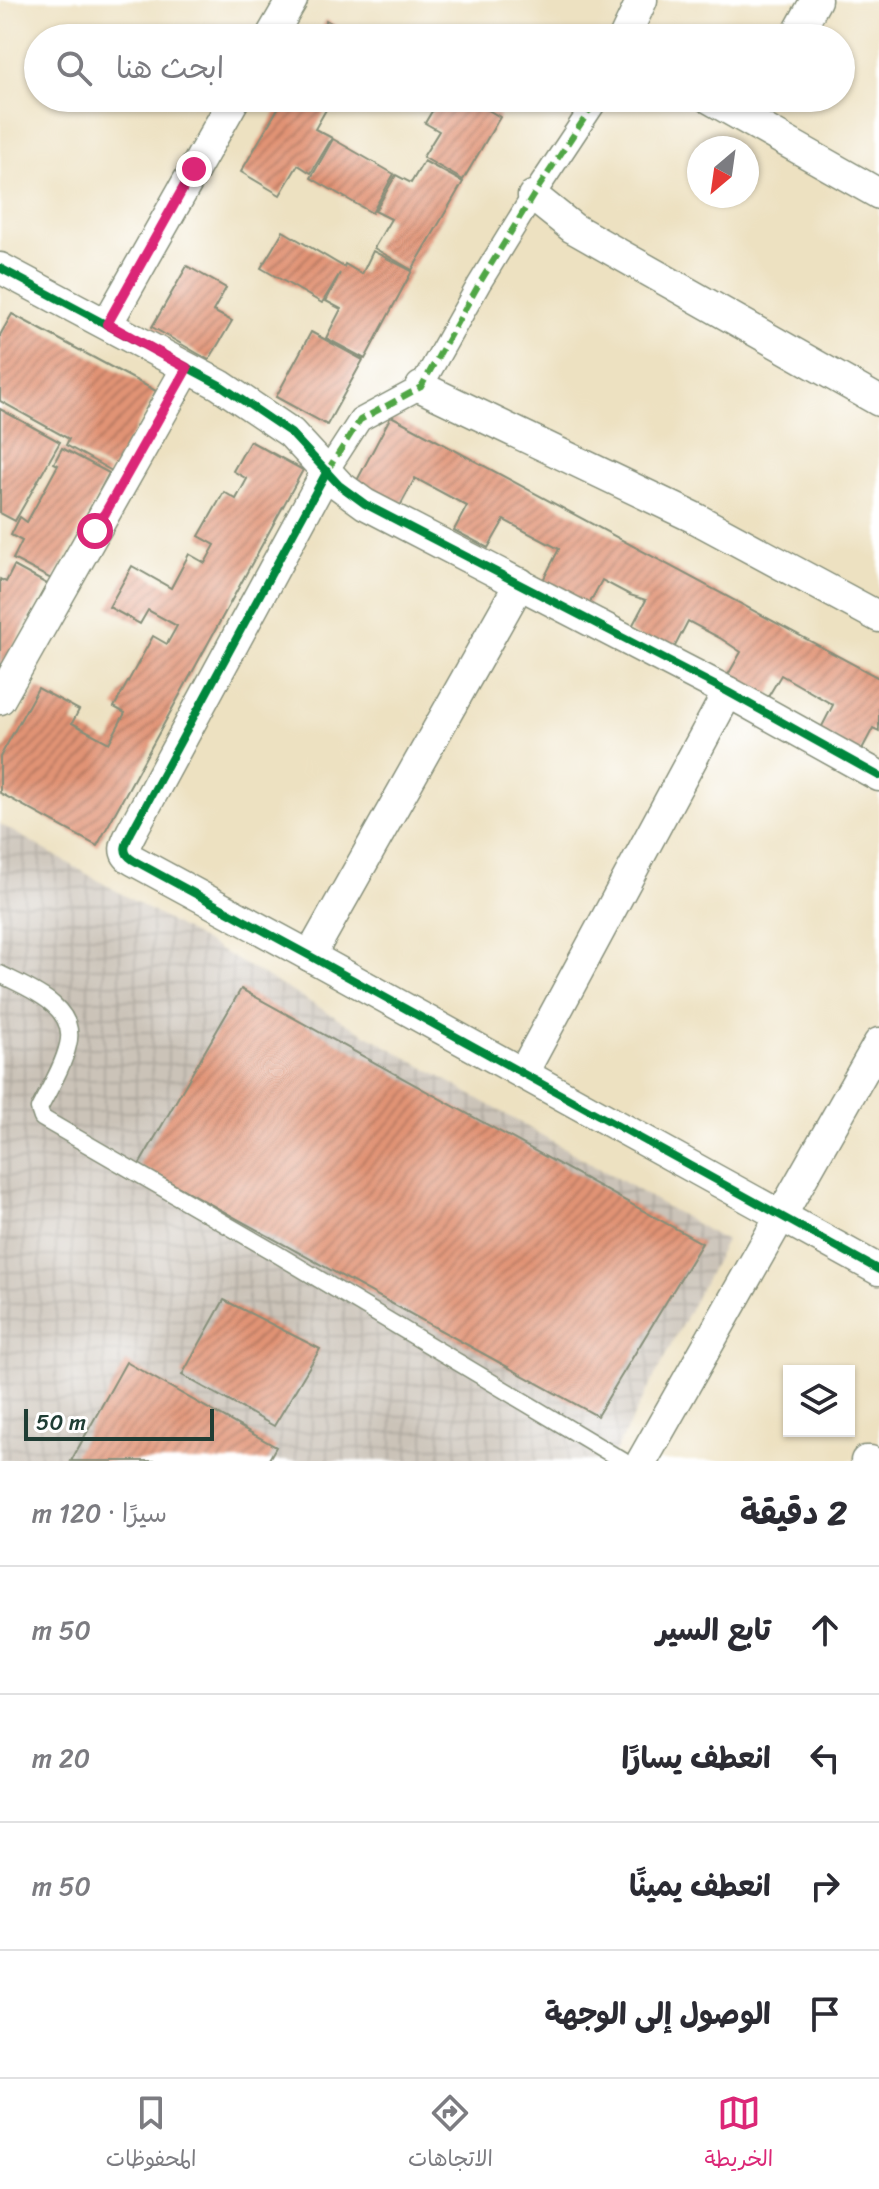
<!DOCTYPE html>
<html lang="ar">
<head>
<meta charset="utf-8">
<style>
  body { margin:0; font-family:Sriracha,"Playpen Sans Arabic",sans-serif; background:#f2f2f3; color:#2b2b33; direction:rtl }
  .controls { position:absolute; right:24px; bottom:24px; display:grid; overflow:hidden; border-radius:0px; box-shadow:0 2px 6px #0004 }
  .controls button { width:72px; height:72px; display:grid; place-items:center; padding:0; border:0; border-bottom:2px solid #e1e1e2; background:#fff; color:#2b2b33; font:40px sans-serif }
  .compass { position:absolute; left:687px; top:136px; width:72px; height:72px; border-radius:50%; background:#fff; box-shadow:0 2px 6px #0004; rotate:209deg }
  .scale { position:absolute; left:24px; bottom:20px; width:190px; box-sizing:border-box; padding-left:8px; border:4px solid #1f3d34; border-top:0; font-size:22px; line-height:28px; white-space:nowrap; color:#1f3d34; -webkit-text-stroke:6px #fff; paint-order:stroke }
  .stop { position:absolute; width:24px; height:24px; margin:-18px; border:6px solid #db2777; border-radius:50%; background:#fff }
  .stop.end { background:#db2777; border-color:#fff; box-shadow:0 2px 8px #0008 }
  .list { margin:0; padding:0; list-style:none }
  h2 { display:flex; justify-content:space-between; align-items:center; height:104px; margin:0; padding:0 32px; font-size:34px }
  h2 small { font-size:26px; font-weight:400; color:#7c7c81 }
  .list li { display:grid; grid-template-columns:52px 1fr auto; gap:24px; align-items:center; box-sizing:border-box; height:128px; padding:0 32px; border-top:2px solid #e1e1e2 }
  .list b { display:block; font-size:30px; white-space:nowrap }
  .list em { font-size:26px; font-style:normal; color:#7c7c81 }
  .icon { flex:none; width:44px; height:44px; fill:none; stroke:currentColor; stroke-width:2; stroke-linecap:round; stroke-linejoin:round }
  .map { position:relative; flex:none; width:879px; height:1461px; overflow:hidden; direction:ltr }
  .search { position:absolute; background:#fff; box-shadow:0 2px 6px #0004; left:24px; right:24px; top:24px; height:88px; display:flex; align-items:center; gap:20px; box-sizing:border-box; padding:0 28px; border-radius:44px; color:#7c7c81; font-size:30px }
  .sheet { height:616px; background:#fff }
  nav { display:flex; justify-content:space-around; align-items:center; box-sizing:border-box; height:112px; border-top:2px solid #e1e1e2; background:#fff; font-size:22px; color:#7c7c81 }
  nav a { display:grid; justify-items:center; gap:4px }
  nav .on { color:#db2777 }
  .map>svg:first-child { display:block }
  .industrial { fill:url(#industrial-grid) }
  .building { fill:url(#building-hatch) }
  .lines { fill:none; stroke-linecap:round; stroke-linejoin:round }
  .service-casing { stroke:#868f7a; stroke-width:19 }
  .pedestrian-casing { stroke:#868f7a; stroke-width:25 }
  .minor-casing { stroke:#868f7a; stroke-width:33 }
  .service { stroke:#fff; stroke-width:16 }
  .pedestrian { stroke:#fff; stroke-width:22 }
  .minor { stroke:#fff; stroke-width:30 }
  .quiet { stroke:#4fa644; stroke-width:6; stroke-dasharray:12 6; stroke-linecap:butt }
  .cycleway-casing { stroke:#fff; stroke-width:13 }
  .cycleway { stroke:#00873e; stroke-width:8 }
  .route { stroke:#db2777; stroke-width:10 }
</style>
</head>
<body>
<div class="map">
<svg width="879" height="1461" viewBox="0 0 879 1461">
  <defs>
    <pattern id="industrial-grid" width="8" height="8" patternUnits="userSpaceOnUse" patternTransform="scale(2)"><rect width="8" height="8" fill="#cbc3b8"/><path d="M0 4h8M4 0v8" fill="none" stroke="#aea89f"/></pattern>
    <pattern id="building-hatch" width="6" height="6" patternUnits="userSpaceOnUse" patternTransform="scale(2)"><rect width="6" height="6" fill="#e19375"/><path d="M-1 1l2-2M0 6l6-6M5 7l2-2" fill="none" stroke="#b67961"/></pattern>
  </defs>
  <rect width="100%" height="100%" fill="#fff"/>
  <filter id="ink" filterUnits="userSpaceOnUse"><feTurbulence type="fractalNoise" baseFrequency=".0125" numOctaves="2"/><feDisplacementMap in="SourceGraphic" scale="16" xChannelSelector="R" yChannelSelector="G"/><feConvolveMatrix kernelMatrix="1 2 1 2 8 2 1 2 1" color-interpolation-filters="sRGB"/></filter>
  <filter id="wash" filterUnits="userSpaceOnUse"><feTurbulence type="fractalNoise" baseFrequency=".006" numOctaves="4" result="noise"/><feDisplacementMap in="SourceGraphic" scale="32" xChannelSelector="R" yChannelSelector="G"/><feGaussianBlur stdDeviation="1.8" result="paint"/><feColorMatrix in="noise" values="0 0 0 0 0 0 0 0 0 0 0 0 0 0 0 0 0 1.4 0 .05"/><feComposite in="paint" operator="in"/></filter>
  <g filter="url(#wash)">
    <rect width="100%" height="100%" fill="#ede1c1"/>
    <path class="industrial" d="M 0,824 L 726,1241 L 610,1461 L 0,1461 Z"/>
    <g id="blocks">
      <g class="building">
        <path d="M 326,20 L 358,38 L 316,38 Z"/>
        <path d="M 284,98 L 309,98 L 327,108 L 315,129 L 332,138 L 311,173 L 298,165 L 280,195 L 241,172 Z"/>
        <path d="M 440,98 L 468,98 L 500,117 L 463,180 L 423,157 L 439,131 L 425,123 Z"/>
        <path d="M 333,139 L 394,174 L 372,213 L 311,178 Z"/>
        <path d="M 424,161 L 463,182 L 412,270 L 374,248 L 391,219 L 375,211 L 396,175 L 411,183 Z"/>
        <path d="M 283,231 L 344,267 L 345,264 L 362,274 L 373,251 L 412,271 L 365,359 L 326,338 L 341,309 L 326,301 L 340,273 L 322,303 L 261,268 Z"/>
        <path d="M 187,266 L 226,288 L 213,311 L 232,321 L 209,360 L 152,327 Z"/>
        <path d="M 12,314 L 156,391 L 112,471 L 66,445 L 69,439 L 0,401 L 0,335 Z"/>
        <path d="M 311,332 L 363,360 L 327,425 L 276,397 Z"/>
        <path d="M 0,409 L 60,442 L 15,521 L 0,513 Z"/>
        <path d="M 391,416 L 879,678 L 879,731 L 873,728 L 860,753 L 819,732 L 833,705 L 781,675 L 765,702 L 725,680 L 741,652 L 720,638 L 688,621 L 671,654 L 629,632 L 646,600 L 630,595 L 602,580 L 587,608 L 541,584 L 559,549 L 504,520 L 488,548 L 454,530 L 467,506 L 415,478 L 397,512 L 353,488 Z"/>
        <path d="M 250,441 L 303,470 L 97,846 L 0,793 L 0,757 L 38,688 L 79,710 L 72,723 L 109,743 L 125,713 L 114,707 L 153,636 L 167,644 L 177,626 L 148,610 L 140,624 L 109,607 L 132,566 L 171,588 L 189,554 L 205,563 L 215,545 L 199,536 L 224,492 L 236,499 L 247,479 L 233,471 Z"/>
        <path d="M 62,448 L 109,473 L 53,580 L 13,559 L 22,541 L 11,535 L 20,517 L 27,522 L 58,465 L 54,463 Z"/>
        <path d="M 14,566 L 47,584 L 0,672 L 0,579 L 6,582 Z"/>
        <path d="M 241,989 L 702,1243 L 597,1416 L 139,1165 Z"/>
        <path d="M 224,1300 L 320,1349 L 274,1426 L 182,1375 Z"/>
        <path d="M 126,1362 L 276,1447 L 268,1461 L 71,1461 Z"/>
      </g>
    </g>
  </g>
  <g filter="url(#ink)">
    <use href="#blocks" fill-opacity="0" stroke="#868f7a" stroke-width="2"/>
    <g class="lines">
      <g class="service-casing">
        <path id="service" d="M 0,974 C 27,988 78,1006 68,1045 C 63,1067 49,1089 39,1109 L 42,1118 L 277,1254 L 623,1461"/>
      </g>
      <g class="pedestrian-casing">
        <path id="pedestrian" d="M 327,471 L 360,420 L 421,387 L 479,284 L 533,196 L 598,98"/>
      </g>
      <g class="minor-casing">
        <g id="minor">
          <path d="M 270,38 L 292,0"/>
          <path d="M 624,38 L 642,0"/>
          <path d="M 795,38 L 816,0"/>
          <path d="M 709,98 L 879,194"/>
          <path d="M 533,196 L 573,228 L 879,401"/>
          <path d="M 0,268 L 220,385 L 291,433 L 339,485 L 365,504 L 728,692 L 879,776"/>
          <path d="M 107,324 L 235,98"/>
          <path d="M 421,387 L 697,519 L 879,617"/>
          <path d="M 327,471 L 132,831 C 126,843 120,852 133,860 L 310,956 L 879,1270"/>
          <path d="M 0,699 L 187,368"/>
          <path d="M 310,956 L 520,583"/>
          <path d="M 523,1073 L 728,692"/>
          <path d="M 642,1461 L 879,1043"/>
          <path d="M 866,1461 L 870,1461"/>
        </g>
      </g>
      <use href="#service" class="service"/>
      <use href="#pedestrian" class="pedestrian"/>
      <use href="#minor" class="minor"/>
      <path class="quiet" d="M 327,471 L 360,420 L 421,387 L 479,284 L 533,196 L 598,98"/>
      <g class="cycleway-casing">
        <g id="cycleway">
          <path d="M 0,268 L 220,385 L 291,433 L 339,485 L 365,504 L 728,692 L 879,776"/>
          <path d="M 327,471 L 132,831 C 126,843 120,852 133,860 L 310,956 L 879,1270"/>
        </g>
      </g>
      <use href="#cycleway" class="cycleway"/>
    </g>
  </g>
  <g class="lines" filter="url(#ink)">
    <path class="route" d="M 95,531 L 187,368 L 107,324 L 194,169"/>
  </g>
</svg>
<div class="controls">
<button><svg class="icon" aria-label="layers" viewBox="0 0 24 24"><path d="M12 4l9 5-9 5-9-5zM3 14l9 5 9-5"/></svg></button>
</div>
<svg class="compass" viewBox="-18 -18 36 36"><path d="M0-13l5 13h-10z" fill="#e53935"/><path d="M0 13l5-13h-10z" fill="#7c7c81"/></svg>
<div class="scale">50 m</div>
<div class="stop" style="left:95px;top:531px"></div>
<div class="stop end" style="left:194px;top:169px"></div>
<div class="search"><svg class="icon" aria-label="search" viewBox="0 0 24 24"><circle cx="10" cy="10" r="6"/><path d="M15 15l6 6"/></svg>ابحث هنا</div>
</div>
<section class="sheet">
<h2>2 دقيقة<small>سيرًا · 120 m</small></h2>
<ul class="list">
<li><svg class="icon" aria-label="ahead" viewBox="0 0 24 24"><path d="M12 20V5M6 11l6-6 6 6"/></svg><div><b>تابع السير</b></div><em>50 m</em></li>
<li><svg class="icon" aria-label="left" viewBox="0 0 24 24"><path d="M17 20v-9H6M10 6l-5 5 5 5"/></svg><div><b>انعطف يسارًا</b></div><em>20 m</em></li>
<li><svg class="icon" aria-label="right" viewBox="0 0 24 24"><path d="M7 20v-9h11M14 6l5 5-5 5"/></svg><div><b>انعطف يمينًا</b></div><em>50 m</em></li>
<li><svg class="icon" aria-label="arrive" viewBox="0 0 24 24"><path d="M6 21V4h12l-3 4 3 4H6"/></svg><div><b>الوصول إلى الوجهة</b></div></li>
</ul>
</section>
<nav>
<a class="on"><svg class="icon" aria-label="map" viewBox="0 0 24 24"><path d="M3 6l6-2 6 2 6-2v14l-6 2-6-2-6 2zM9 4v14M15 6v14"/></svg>الخريطة</a>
<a><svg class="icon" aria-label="directions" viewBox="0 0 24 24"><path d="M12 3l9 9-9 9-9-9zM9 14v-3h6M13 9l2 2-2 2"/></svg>الاتجاهات</a>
<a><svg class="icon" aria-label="saved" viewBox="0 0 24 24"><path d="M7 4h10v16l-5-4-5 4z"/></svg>المحفوظات</a>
</nav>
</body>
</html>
